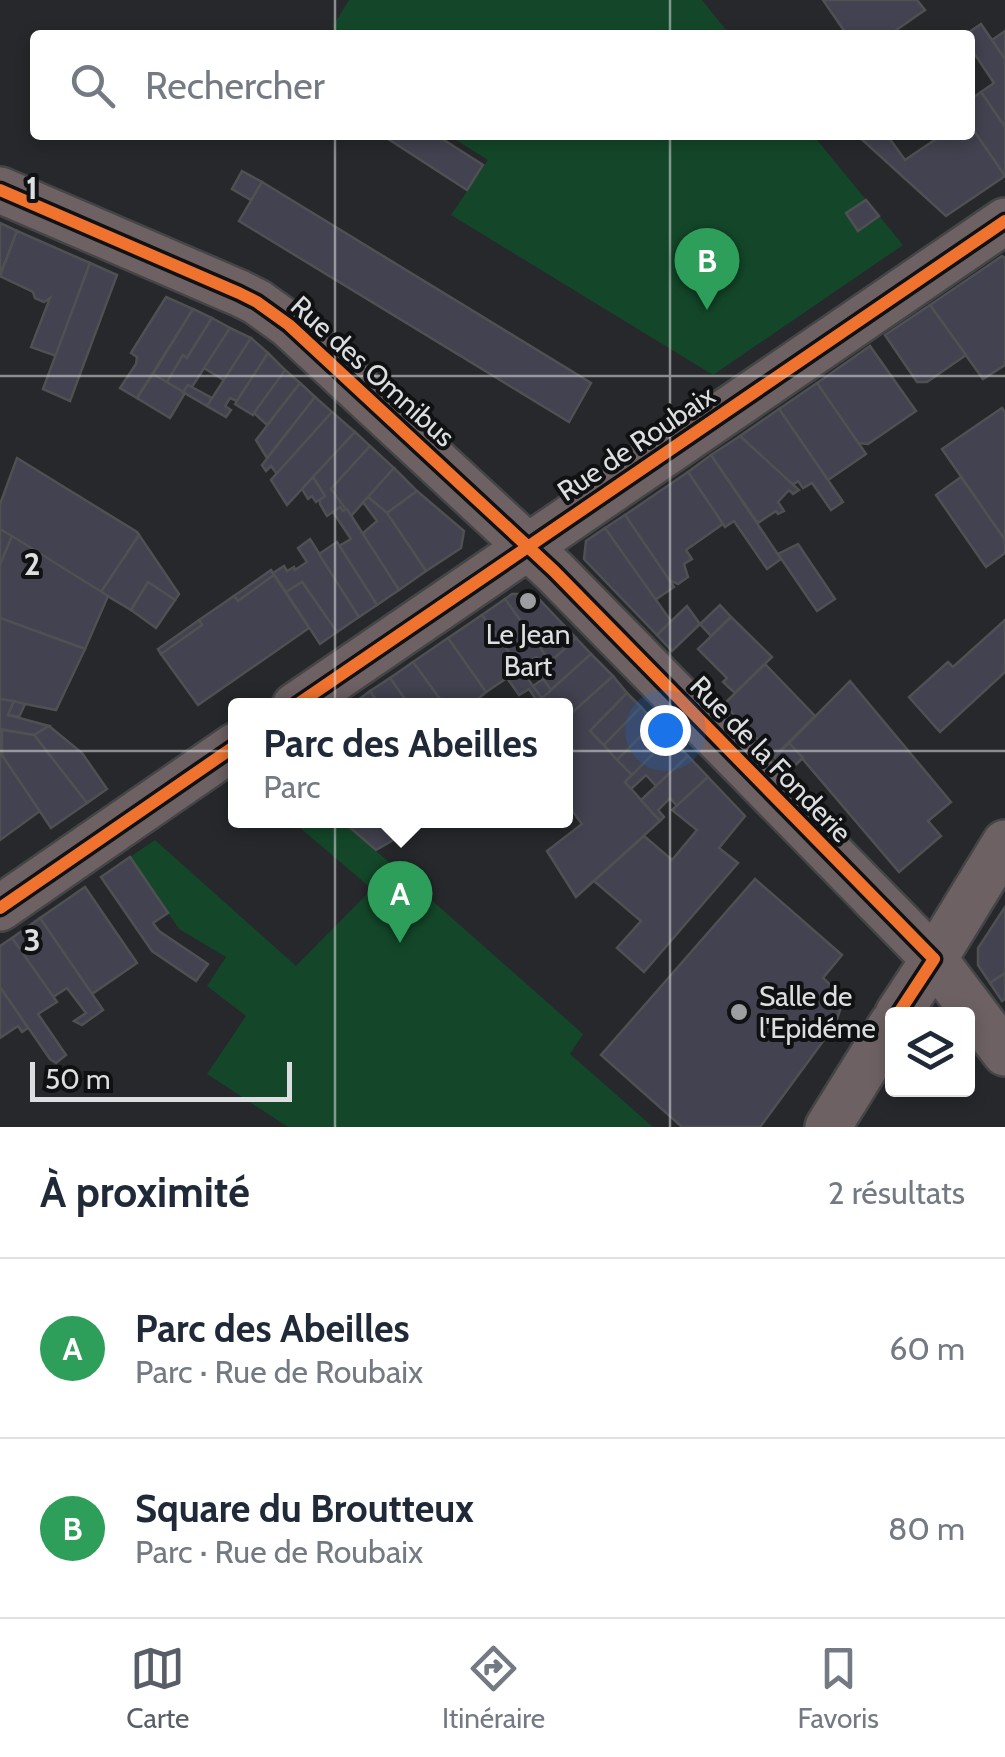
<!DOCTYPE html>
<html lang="fr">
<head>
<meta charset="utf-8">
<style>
  body { margin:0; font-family:Cabin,sans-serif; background:#f2f2f3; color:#1f2937 }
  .controls { position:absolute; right:30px; bottom:30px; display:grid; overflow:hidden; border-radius:10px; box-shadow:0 5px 15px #0003 }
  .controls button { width:90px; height:90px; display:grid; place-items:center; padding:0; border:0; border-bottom:2px solid #e0e1e3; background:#fff; color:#1f2937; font:50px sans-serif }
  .scale { position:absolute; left:30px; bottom:25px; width:262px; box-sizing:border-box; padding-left:10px; border:5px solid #dcdee0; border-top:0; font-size:28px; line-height:35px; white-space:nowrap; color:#dcdee0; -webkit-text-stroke:8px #101113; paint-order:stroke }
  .you { position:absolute; left:665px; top:730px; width:35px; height:35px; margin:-25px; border:8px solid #fff; border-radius:50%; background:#1a73e8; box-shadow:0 0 0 15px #1a73e833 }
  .badge { display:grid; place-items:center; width:65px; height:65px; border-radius:50%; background:#575e67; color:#fff; font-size:32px; font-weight:700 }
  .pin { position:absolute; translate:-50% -82px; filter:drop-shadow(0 2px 5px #0008) }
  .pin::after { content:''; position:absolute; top:52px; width:35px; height:30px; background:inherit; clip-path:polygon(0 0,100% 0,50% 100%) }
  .popup { position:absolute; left:228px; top:698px; width:345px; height:130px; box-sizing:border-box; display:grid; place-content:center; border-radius:10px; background:#fff; filter:drop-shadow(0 2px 8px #0005); font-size:32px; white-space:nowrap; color:#747a83 }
  .popup b { font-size:38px; color:#1f2937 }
  .popup::after { content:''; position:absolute; left:50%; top:100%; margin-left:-20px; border:20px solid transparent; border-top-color:#fff }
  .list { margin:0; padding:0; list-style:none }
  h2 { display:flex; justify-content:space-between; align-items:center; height:130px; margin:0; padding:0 40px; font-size:42px }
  h2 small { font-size:32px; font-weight:400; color:#747a83 }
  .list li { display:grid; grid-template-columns:65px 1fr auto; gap:30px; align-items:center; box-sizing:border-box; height:180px; padding:0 40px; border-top:2px solid #e0e1e3 }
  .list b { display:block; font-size:38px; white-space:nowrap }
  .list p { margin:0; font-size:32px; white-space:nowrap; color:#747a83 }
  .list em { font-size:32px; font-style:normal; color:#747a83 }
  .icon { flex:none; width:55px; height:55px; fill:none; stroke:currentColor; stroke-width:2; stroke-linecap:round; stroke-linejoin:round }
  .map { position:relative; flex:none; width:1005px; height:1127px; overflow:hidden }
  .search { position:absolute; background:#fff; box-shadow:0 5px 15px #0003; left:30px; right:30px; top:30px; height:110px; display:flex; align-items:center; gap:25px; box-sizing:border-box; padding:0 35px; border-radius:10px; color:#747a83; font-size:38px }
  .sheet { height:490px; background:#fff }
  nav { display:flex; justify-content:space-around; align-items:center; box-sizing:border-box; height:140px; border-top:2px solid #e0e1e3; background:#fff; font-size:28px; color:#747a83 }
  nav a { display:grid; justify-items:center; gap:5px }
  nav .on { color:#575e67 }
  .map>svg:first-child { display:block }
  .green { fill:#144729 }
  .building { fill:#424250; stroke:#4f5052; stroke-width:2.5 }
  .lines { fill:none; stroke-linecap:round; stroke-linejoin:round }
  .minor-casing { stroke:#444547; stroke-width:50 }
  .minor { stroke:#6d6163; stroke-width:45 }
  .cycleway-casing { stroke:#101113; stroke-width:19 }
  .cycleway { stroke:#ef722f; stroke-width:12 }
  .grid { fill:none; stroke:#dcdee0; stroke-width:2.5; stroke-opacity:0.55 }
  .poi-dot { fill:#9c9ea1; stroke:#101113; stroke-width:4 }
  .labels { text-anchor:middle; stroke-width:8; stroke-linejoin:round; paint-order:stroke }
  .street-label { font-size:28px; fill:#dcdee0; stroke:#101113 }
  .poi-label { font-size:28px; fill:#dcdee0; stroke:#101113 }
  .grid-label { font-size:32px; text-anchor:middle; font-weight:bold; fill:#dcdee0; stroke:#101113; stroke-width:8; stroke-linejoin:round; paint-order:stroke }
</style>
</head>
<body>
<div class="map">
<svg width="1005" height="1127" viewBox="0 0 1005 1127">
  <rect width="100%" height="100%" fill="#26282b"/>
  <g class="green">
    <path d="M 349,0 L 702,0 L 730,35 L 338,35 L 333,26 Z"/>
    <path d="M 448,135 L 813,135 L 903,245 L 713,375 L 451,215 L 488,160 Z"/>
    <path d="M 292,821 L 352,821 L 348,826 L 583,1034 L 570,1054 L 653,1127 L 288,1127 L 207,1074 L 246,1016 L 207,986 L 226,957 L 179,929 L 130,857 L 155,840 L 296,966 L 372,889 Z"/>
  </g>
  <g class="building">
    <path d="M 823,0 L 917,0 L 925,10 L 889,35 L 847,35 Z"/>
    <path d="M 981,24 L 1005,59 L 1005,127 L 981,92 L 994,83 L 970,47 L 970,35 L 965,35 Z"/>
    <path d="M 1005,31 L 1005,59 L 992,40 Z"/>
    <path d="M 970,91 L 974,97 L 981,92 L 1005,127 L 1005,176 L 970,125 Z"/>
    <path d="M 970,125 L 1005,176 L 946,216 L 857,135 L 887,135 L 905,160 L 942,135 L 970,135 Z"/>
    <path d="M 382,135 L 436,135 L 483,165 L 467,190 Z"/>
    <path d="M 242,171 L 262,182 L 251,200 L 232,189 Z"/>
    <path d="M 262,182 L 591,383 L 569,422 L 239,221 Z"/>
    <path d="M 866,200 L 879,216 L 858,231 L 846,213 Z"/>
    <path d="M 0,223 L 17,231 L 0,275 Z"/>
    <path d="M 17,231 L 90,263 L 56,356 L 31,347 L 50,298 L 44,302 L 35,298 L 33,292 L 0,276 Z"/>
    <path d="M 1002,256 L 1005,258 L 1005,365 L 983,379 L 930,305 Z"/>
    <path d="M 90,263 L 117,275 L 70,401 L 43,389 Z"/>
    <path d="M 166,297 L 193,309 L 137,398 L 120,388 L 136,364 L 137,357 L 131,353 Z"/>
    <path d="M 930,305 L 966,355 L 927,382 L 917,382 L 885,335 Z"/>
    <path d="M 193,309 L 212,318 L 187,358 L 183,355 L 167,382 L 153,374 Z"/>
    <path d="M 212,318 L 230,328 L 192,387 L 188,385 L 183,392 L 167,382 L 183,355 L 187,358 Z"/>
    <path d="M 230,328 L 251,338 L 224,380 L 204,368 Z"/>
    <path d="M 251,338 L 268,353 L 237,401 L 230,398 L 225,406 L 231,410 L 226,417 L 207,406 Z"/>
    <path d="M 870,346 L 916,411 L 868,444 L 857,443 L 817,383 Z"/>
    <path d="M 268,353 L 285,370 L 253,415 L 235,404 Z"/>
    <path d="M 285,370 L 300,383 L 267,425 L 254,413 Z"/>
    <path d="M 153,374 L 185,393 L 170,418 L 137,398 Z"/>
    <path d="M 300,383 L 315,397 L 267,458 L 256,440 Z"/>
    <path d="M 817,383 L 866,454 L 828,480 L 779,409 Z"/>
    <path d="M 188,385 L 212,398 L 207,406 L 183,392 Z"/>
    <path d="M 315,397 L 332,412 L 277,474 L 271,466 L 266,471 L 262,465 Z"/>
    <path d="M 1002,408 L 1005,412 L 1005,540 L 942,449 Z"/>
    <path d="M 779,409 L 843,502 L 831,510 L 812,483 L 803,488 L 798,481 L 791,486 L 740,436 Z"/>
    <path d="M 332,412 L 355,432 L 287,505 L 271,480 Z"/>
    <path d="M 355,432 L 370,446 L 331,489 L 347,509 L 343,511 L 340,507 L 327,516 L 320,504 L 320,499 L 325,496 L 313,477 Z"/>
    <path d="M 740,436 L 799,490 L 793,494 L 789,490 L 778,502 L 784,511 L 778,514 L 776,511 L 758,523 L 711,455 Z"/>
    <path d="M 370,446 L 394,468 L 351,516 L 331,489 Z"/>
    <path d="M 711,455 L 781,559 L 767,569 L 734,521 L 725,527 L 688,472 Z"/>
    <path d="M 17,458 L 137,532 L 139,535 L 101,592 L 0,529 L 0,504 Z"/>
    <path d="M 394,468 L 417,491 L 387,513 L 368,497 Z"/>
    <path d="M 688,472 L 723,524 L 686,550 L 692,559 L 684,564 L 688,577 L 678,584 L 669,580 L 625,515 Z"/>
    <path d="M 313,477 L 325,496 L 316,502 L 312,496 L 308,499 L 302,489 Z"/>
    <path d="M 961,477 L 1005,540 L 1005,553 L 986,567 L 936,495 Z"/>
    <path d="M 417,491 L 464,531 L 461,548 L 426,571 L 387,513 Z"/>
    <path d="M 368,497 L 387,513 L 426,571 L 399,590 L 362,534 L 377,521 L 363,502 Z"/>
    <path d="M 340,507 L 343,511 L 347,509 L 399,590 L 377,605 L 339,546 L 351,539 L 333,512 Z"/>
    <path d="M 625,515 L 674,587 L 655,600 L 605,528 Z"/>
    <path d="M 605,528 L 671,621 L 657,635 L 584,559 L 586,541 Z"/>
    <path d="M 0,529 L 12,536 L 0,565 Z"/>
    <path d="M 139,535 L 179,594 L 175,600 L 148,582 L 131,610 L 101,592 Z"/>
    <path d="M 12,536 L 108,596 L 85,649 L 0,618 L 0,565 Z"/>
    <path d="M 310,539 L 359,617 L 337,632 L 302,582 L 286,592 L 273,573 L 284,566 L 287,571 L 294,567 L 295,570 L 307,562 L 298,548 Z"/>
    <path d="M 337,542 L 377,605 L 359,617 L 319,554 Z"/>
    <path d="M 798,544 L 835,599 L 817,611 L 778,554 Z"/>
    <path d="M 271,570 L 274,575 L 238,601 L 234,596 Z"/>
    <path d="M 274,575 L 309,628 L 198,705 L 161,654 L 202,625 L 199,620 L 234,596 L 238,601 Z"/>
    <path d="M 148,582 L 175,600 L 156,628 L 131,610 Z"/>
    <path d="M 302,582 L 337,632 L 320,644 L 286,592 Z"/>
    <path d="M 512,594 L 534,594 L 576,638 L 545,667 L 546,656 L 505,599 Z"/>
    <path d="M 505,599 L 546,656 L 545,668 L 536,657 L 521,668 L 482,615 Z"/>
    <path d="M 720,605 L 731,617 L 711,636 L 700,624 Z"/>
    <path d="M 687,606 L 700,624 L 672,651 L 657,635 Z"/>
    <path d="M 482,615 L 533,686 L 544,701 L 539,704 L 529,689 L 519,695 L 507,678 L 486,692 L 448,638 Z"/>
    <path d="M 731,617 L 772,657 L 735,693 L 723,682 L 727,678 L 698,649 Z"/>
    <path d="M 0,618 L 85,649 L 56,710 L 0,699 Z"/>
    <path d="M 199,620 L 202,625 L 161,654 L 158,649 Z"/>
    <path d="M 1005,620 L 1005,672 L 940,732 L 909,697 L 948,662 L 953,667 Z"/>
    <path d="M 448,638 L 486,692 L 470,706 L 445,706 L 413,662 Z"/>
    <path d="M 576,638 L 591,654 L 551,690 L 543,679 L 545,667 Z"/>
    <path d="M 591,654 L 613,676 L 565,719 L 565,706 L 547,706 L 542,698 Z"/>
    <path d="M 413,662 L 445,706 L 410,706 L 390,678 Z"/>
    <path d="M 765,664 L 815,716 L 774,757 L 724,704 Z"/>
    <path d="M 613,676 L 627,693 L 590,731 L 632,775 L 625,782 L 660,821 L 576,897 L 547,851 L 582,824 L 565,801 L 565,719 Z"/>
    <path d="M 390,678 L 410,706 L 380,706 L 370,691 Z"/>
    <path d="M 543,679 L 551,690 L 542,698 L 533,686 Z"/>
    <path d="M 850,681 L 951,802 L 928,821 L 941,836 L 899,872 L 789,743 Z"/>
    <path d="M 370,691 L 380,706 L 350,706 Z"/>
    <path d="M 627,693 L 641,707 L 604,745 L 590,731 Z"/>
    <path d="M 0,699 L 14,701 L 8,715 L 49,726 L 34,735 L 0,729 Z"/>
    <path d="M 14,701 L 25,704 L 19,717 L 8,715 Z"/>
    <path d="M 641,707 L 655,722 L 617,760 L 604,745 Z"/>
    <path d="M 655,722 L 670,737 L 632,775 L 617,760 Z"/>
    <path d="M 49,726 L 82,753 L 107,789 L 87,803 L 34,735 Z"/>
    <path d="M 0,729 L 2,755 L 40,811 L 0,840 Z"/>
    <path d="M 2,730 L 34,735 L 87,803 L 51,828 L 2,755 Z"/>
    <path d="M 670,737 L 688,756 L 656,786 L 646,775 L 631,789 L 625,782 Z"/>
    <path d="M 789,743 L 803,758 L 788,772 L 774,757 Z"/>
    <path d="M 688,756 L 708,777 L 677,806 L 670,798 L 658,810 L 664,817 L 660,821 L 641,800 Z"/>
    <path d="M 708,777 L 745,816 L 719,848 L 738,863 L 644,972 L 617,948 L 641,921 L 594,881 L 644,836 L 672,860 L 697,830 L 672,810 Z"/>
    <path d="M 352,820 L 389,820 L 400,836 L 376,850 L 347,825 Z"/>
    <path d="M 130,857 L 168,913 L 153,923 L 159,931 L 208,964 L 196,981 L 152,951 L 101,877 Z"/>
    <path d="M 755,879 L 842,955 L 823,978 L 844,998 L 835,1025 L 760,1127 L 682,1127 L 601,1055 Z"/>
    <path d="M 85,887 L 137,963 L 92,994 L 40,918 Z"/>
    <path d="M 1005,907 L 1005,973 L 990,983 L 978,965 L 978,948 Z"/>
    <path d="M 40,918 L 103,1010 L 82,1025 L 74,1021 L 86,1013 L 67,988 L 53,997 L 12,938 Z"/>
    <path d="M 12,938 L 57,1002 L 38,1014 L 66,1055 L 56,1063 L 50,1059 L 0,987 L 0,946 Z"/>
    <path d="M 1005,973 L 1005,999 L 1002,1001 L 990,983 Z"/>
    <path d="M 0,987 L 28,1028 L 22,1032 L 18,1026 L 0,1038 Z"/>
  </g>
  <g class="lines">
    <g class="minor-casing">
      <g id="minor">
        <path d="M 0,190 L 239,293 L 257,302 L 289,325 L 554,571 L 934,959 L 898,1014"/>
        <path d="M 295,706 L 1005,221"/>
        <path d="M 1005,843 L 934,959 L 1005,1053"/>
        <path d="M 0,908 L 235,746"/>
        <path d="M 828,1127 L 892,1024"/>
      </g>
    </g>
    <use href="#minor" class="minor"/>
    <g class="cycleway-casing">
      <g id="cycleway">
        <path d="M 0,190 L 239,293 L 257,302 L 289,325 L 554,571 L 934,959 L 898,1014"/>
        <path d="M 295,706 L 1005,221"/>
        <path d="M 0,908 L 235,746"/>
      </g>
    </g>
    <use href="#cycleway" class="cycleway"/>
  </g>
  <path class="grid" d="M 335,0 L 335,35M 670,0 L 670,35M 335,135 L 335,1127M 670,135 L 670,1127M 0,376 L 1005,376M 0,751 L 1005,751"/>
  <g class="poi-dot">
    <circle cx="528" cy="601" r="10"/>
    <circle cx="739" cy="1012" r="10"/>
  </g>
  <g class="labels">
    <g class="street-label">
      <text transform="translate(373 371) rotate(42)" y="10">Rue des Omnibus</text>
      <text transform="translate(636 443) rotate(-34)" y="10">Rue de Roubaix</text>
      <text transform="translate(771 759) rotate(46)" y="10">Rue de la Fonderie</text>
    </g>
    <g class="poi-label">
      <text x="528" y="644">Le Jean<tspan x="528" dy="32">Bart</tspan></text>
      <text x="759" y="1006" text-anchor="start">Salle de<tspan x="759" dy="32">l'Epidéme</tspan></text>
    </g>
  </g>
  <g class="grid-label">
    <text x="32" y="199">1</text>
    <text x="32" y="575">2</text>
    <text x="32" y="951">3</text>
  </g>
</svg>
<div class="controls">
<button><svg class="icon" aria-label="layers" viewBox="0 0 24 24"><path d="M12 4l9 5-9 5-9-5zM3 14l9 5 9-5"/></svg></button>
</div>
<div class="scale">50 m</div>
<div class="you"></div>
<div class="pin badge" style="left:400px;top:943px;background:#2e9e5b">A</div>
<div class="popup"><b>Parc des Abeilles</b>Parc</div>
<div class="pin badge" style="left:707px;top:310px;background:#2e9e5b">B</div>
<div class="search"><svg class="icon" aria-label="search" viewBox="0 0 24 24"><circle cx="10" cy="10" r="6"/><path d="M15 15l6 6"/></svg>Rechercher</div>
</div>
<section class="sheet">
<h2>À proximité<small>2 résultats</small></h2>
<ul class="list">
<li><span class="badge" style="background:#2e9e5b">A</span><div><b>Parc des Abeilles</b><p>Parc · Rue de Roubaix</p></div><em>60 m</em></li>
<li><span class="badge" style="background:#2e9e5b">B</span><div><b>Square du Broutteux</b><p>Parc · Rue de Roubaix</p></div><em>80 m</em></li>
</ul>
</section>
<nav>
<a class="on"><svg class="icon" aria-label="map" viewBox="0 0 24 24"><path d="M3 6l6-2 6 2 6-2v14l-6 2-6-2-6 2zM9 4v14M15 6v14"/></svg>Carte</a>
<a><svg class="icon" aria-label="directions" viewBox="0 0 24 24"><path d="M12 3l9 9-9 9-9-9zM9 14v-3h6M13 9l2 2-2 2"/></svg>Itinéraire</a>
<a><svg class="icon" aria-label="saved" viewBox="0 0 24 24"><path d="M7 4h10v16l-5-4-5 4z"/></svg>Favoris</a>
</nav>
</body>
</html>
